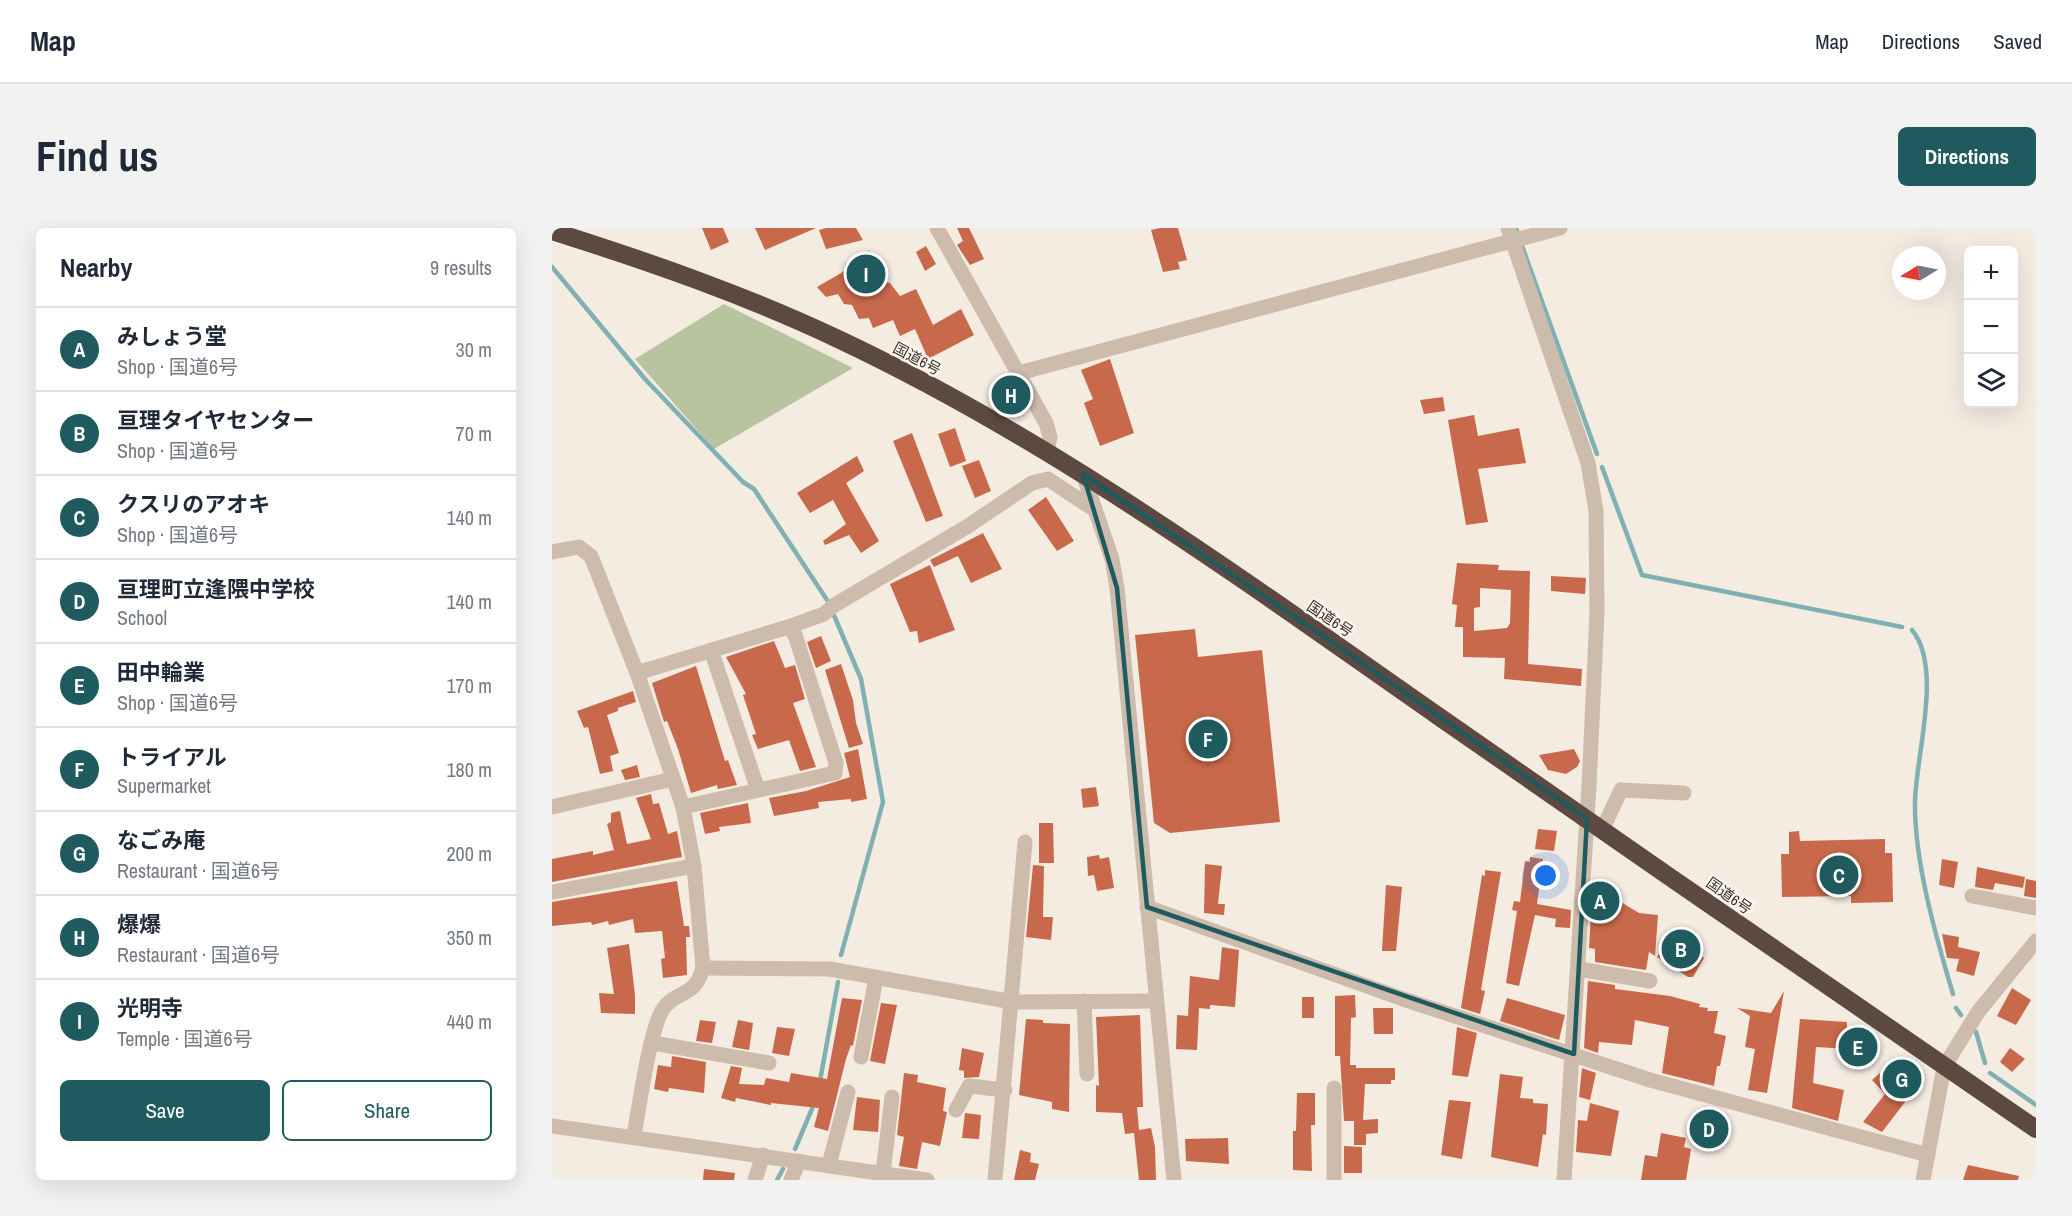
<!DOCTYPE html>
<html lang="en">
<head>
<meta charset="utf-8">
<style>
  body { margin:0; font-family:"Archivo Narrow","Noto Sans JP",sans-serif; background:#f2f2f3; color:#1f2937 }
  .controls { position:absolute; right:18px; top:18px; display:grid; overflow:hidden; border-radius:9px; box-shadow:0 6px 24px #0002 }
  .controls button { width:54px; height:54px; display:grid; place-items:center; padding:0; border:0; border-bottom:2px solid #e0e1e3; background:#fff; color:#1f2937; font:30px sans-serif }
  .compass { position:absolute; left:1340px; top:18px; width:54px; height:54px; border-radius:50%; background:#fff; box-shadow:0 6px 24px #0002; rotate:260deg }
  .you { position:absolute; left:994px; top:648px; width:21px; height:21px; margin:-15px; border:4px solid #fff; border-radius:50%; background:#1a73e8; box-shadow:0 0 0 9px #1a73e833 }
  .badge { display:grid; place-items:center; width:39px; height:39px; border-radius:50%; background:#1f5a5e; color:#fff; font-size:20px; font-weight:700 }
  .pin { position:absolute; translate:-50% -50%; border:3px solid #fff; box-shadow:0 2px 6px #0006 }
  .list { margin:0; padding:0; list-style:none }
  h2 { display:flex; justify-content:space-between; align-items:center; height:78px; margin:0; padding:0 24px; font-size:26px }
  h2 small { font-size:20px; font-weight:400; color:#747a83 }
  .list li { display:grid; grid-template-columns:39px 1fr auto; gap:18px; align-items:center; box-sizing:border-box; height:84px; padding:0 24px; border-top:2px solid #e0e1e3 }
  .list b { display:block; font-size:22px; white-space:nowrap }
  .list p { margin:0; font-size:20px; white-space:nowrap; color:#747a83 }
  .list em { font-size:20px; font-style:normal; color:#747a83 }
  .actions { display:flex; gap:12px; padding:18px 24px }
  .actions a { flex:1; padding:14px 0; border:2px solid #1f5a5e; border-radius:9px; text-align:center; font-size:21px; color:#1f5a5e }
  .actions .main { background:#1f5a5e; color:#fff }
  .icon { flex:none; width:33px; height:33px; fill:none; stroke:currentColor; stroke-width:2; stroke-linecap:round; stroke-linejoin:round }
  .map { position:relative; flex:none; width:1484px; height:952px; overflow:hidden; border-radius:9px }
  header { display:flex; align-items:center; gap:36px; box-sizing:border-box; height:84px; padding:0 30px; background:#fff; border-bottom:2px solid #e0e1e3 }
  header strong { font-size:28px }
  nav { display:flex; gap:33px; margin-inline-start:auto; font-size:21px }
  .intro { display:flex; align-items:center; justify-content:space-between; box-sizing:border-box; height:144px; padding:0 36px }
  h1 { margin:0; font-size:42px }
  .button { padding:15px 27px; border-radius:9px; background:#1f5a5e; color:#fff; font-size:21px; font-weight:700 }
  main { display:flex; gap:36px; padding:0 36px }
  aside { flex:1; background:#fff; border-radius:9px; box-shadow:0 6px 24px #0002 }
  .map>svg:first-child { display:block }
  .green { fill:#b8c4a0 }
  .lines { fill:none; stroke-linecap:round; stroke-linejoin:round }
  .stream { stroke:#7fb0b2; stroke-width:4.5 }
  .building { fill:#c8694b; fill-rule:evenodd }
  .minor { stroke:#cdbbac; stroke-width:15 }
  .highway { stroke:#5c4a42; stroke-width:18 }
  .marked { fill:none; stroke:#1f5a5e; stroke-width:4.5; stroke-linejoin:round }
  .labels { text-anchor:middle; stroke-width:5; stroke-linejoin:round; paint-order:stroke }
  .street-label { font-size:15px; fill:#3b302b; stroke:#fbf5ee }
</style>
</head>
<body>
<header>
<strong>Map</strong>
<nav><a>Map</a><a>Directions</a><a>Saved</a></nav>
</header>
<div class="intro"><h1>Find us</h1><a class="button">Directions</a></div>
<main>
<aside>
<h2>Nearby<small>9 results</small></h2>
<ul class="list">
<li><span class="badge">A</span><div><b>みしょう堂</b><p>Shop · 国道6号</p></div><em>30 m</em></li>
<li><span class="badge">B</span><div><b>亘理タイヤセンター</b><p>Shop · 国道6号</p></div><em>70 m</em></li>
<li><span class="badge">C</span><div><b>クスリのアオキ</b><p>Shop · 国道6号</p></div><em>140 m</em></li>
<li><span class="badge">D</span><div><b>亘理町立逢隈中学校</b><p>School</p></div><em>140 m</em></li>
<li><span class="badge">E</span><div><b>田中輪業</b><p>Shop · 国道6号</p></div><em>170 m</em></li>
<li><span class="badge">F</span><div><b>トライアル</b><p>Supermarket</p></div><em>180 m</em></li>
<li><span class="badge">G</span><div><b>なごみ庵</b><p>Restaurant · 国道6号</p></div><em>200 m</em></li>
<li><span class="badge">H</span><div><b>爆爆</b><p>Restaurant · 国道6号</p></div><em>350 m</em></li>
<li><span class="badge">I</span><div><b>光明寺</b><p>Temple · 国道6号</p></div><em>440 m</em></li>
</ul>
<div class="actions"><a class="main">Save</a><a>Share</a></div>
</aside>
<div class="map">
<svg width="1484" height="952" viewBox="0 0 1484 952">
  <rect width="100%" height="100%" fill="#f4ebe1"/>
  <path class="green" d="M 172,76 L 301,140 L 162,221 L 83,131 Z"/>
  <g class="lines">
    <g class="stream">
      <path d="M 964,0 L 965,3"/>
      <path d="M 970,18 L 1045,226"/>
      <path d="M 0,39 L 93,151 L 191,254 L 202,261 L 275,372"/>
      <path d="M 1050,239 L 1090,347 L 1350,399"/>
      <path d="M 281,385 L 309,451 L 331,574 L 289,727"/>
      <path d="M 1360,402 C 1391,439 1364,527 1363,573 C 1362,633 1384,709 1401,766"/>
      <path d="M 1404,780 L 1409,787"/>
      <path d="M 1424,804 L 1433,835"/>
      <path d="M 1438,845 L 1484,877"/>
      <path d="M 268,853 L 286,754"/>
      <path d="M 243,921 L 262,876"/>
      <path d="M 225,952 L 231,941"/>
    </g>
  </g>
  <g class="building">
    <path d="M 150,0 L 171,0 L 177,14 L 159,22 Z"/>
    <path d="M 203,0 L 264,0 L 213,22 Z"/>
    <path d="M 274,0 L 304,0 L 311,12 L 274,21 L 267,2 Z"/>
    <path d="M 405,0 L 417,0 L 432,31 L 418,37 L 405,17 L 411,13 Z"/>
    <path d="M 608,0 L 626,0 L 635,32 L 626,34 L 628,41 L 611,44 L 599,2 Z"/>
    <path d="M 374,18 L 384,36 L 373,43 L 364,24 Z"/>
    <path d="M 317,23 L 321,33 L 327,30 L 333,41 L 322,52 L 338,55 L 348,68 L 364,61 L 381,97 L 409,81 L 422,107 L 376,131 L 363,101 L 348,108 L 341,92 L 321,100 L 317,90 L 307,91 L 300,77 L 292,76 L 286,66 L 274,69 L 265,59 L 296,41 L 293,36 Z"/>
    <path d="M 558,131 L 582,205 L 548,218 L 532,175 L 541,171 L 529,142 Z"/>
    <path d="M 458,151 L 470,173 L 457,179 L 447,158 Z"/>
    <path d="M 891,169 L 893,183 L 872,186 L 868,172 Z"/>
    <path d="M 922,187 L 926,208 L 967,200 L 974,235 L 926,241 L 936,294 L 914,297 L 896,192 Z"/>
    <path d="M 403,200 L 414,233 L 398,239 L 386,206 Z"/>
    <path d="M 360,205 L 391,288 L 374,294 L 341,213 Z"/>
    <path d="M 305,228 L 312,243 L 294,255 L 327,313 L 309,325 L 297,307 L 273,317 L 271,313 L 294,296 L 281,272 L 258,285 L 245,265 Z"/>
    <path d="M 427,232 L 439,263 L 423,270 L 410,238 Z"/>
    <path d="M 494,269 L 522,313 L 505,323 L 476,282 Z"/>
    <path d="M 431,305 L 450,341 L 419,355 L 406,328 L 382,339 L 378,332 Z"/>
    <path d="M 905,335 L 947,337 L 946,342 L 978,343 L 976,436 L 1030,441 L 1029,458 L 952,451 L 953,430 L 911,429 L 911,399 L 903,399 L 905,377 L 900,376 ZM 928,360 L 959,362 L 958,395 L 955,400 L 922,403 L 922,380 L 928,379 Z"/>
    <path d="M 378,337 L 403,402 L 367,415 L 365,403 L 358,404 L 338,356 Z"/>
    <path d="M 999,348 L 1034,350 L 1033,366 L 999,363 Z"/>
    <path d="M 643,401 L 646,429 L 710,422 L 728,594 L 618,605 L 602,595 L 583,407 Z"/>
    <path d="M 269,408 L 279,433 L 264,440 L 255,414 Z"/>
    <path d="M 222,413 L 233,440 L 243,437 L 253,471 L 241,475 L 264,539 L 248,543 L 237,512 L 206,521 L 200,507 L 204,506 L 191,467 L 194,466 L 174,429 Z"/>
    <path d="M 289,436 L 301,472 L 304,495 L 311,516 L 297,520 L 273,442 Z"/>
    <path d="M 144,438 L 173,533 L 176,532 L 185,557 L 166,561 L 165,557 L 139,565 L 126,521 L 115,493 L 112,494 L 100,455 Z"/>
    <path d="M 81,463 L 84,474 L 66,480 L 66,483 L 55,487 L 67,525 L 58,528 L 61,543 L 48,546 L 36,499 L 32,500 L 25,483 Z"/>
    <path d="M 306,521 L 315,571 L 299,574 L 299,571 L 266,574 L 267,580 L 222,588 L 217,570 L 254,563 L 298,549 L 292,525 Z"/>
    <path d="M 1022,521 L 1028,533 L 1025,539 L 1014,546 L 996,542 L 987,527 Z"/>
    <path d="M 85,537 L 88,549 L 73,552 L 69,542 Z"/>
    <path d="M 544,559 L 547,578 L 531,580 L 529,561 Z"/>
    <path d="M 99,566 L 101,576 L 107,575 L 116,606 L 125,603 L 130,629 L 0,654 L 0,631 L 41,623 L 41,627 L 62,622 L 55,596 L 59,594 L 59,585 L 68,583 L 75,616 L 99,611 L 84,570 Z"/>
    <path d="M 196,575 L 199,595 L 167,599 L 168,603 L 153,606 L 148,585 Z"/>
    <path d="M 487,595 L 501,595 L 502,635 L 487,635 Z"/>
    <path d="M 986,601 L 1005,603 L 1002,623 L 983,621 Z"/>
    <path d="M 1247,603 L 1248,613 L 1333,611 L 1333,625 L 1340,625 L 1341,674 L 1299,675 L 1299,668 L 1230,669 L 1229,626 L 1237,626 L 1237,604 Z"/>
    <path d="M 547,627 L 548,631 L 557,629 L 562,660 L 545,663 L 542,647 L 536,648 L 535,629 Z"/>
    <path d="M 978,629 L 991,631 L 985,676 L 1019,682 L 1018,700 L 1003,699 L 1004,691 L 983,687 L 967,758 L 954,755 L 965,683 L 960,682 L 962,673 L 968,674 L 973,633 L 978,634 Z"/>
    <path d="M 1390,631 L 1406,634 L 1402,660 L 1387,657 Z"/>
    <path d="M 653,636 L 670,638 L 666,676 L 673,676 L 672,687 L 652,685 Z"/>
    <path d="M 481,637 L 492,638 L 491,689 L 501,689 L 499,712 L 474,709 Z"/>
    <path d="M 1425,639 L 1473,649 L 1471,660 L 1443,655 L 1441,662 L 1423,659 Z"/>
    <path d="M 933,642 L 949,644 L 929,762 L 933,763 L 928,786 L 909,780 L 930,647 L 933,648 Z"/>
    <path d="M 1474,651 L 1484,653 L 1484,670 L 1472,668 Z"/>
    <path d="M 125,653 L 132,698 L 137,698 L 138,709 L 134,709 L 135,747 L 111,750 L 109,731 L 113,730 L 110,703 L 83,705 L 81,691 L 57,697 L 56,693 L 40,697 L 39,694 L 0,698 L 0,674 Z"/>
    <path d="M 834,657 L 850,659 L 844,723 L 830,723 Z"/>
    <path d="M 1049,662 L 1087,685 L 1106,687 L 1103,728 L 1097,724 L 1094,742 L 1043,734 L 1043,721 L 1037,720 L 1039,685 Z"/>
    <path d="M 1120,705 L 1152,730 L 1141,749 L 1136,749 L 1105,729 Z"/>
    <path d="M 1390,706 L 1407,709 L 1406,719 L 1428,724 L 1422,748 L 1404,743 L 1407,731 L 1395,730 Z"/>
    <path d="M 77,716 L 83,767 L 83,786 L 49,785 L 47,765 L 62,766 L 55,720 Z"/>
    <path d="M 670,719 L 687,722 L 683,779 L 658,777 L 658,781 L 647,780 L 645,822 L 624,821 L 625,787 L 636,788 L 638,748 L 667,752 Z"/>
    <path d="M 1036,753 L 1063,757 L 1063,761 L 1118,768 L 1148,776 L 1147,779 L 1156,780 L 1155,783 L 1166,783 L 1162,805 L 1174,808 L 1168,838 L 1165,838 L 1162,858 L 1110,845 L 1117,799 L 1083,792 L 1080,817 L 1047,814 L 1046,825 L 1032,820 Z"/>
    <path d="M 1460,760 L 1479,772 L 1464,797 L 1445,788 Z"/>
    <path d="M 1232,763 L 1215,865 L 1196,862 L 1203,821 L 1193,819 L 1198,788 L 1185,780 L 1219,785 Z"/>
    <path d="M 803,767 L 804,789 L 799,790 L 798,837 L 804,837 L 804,840 L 843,840 L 843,852 L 839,852 L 839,856 L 813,856 L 811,892 L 826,891 L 826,905 L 814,906 L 814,917 L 802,917 L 802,893 L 809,893 L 792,893 L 788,828 L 783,828 L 783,768 Z"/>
    <rect x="750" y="769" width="12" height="21"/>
    <path d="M 290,770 L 310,772 L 301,818 L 299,817 L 294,831 L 276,903 L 262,899 L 267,880 L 219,875 L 219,877 L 184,870 L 183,874 L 169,870 L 179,838 L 190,840 L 187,856 L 212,857 L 214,850 L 237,854 L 239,845 L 275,851 Z"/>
    <path d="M 955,770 L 1013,787 L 1007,812 L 948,793 Z"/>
    <path d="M 329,775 L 345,777 L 333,836 L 318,833 Z"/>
    <path d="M 821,780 L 841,780 L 841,806 L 822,806 Z"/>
    <path d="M 588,787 L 591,879 L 585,879 L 587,902 L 599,900 L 603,919 L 604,952 L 587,952 L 582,905 L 573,906 L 570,885 L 544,884 L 544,857 L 547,858 L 544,789 Z"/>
    <path d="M 474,791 L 491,792 L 491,795 L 518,796 L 517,884 L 500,881 L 500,874 L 467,867 Z"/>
    <path d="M 1248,791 L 1295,794 L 1295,805 L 1314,807 L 1313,838 L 1297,836 L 1297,821 L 1264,819 L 1261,855 L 1292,862 L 1286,893 L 1240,880 Z"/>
    <path d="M 148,792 L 164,794 L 160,815 L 144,813 Z"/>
    <path d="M 186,792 L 201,795 L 197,822 L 180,819 Z"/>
    <path d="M 225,799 L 243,801 L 237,828 L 220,825 Z"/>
    <path d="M 905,799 L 925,805 L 916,849 L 900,847 Z"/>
    <path d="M 410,820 L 432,825 L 427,849 L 412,850 L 412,843 L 407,842 Z"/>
    <path d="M 1458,820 L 1473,831 L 1460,844 L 1448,834 Z"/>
    <path d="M 120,828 L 154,834 L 152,865 L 117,860 L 116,864 L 102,861 L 106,837 L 119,839 Z"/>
    <path d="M 1030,840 L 1044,845 L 1038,872 L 1027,869 Z"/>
    <path d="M 352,845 L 366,847 L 365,854 L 394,860 L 391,883 L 395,884 L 388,918 L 370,914 L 365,941 L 347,938 L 352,909 L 345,907 Z"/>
    <path d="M 1328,845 L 1337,856 L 1348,845 L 1360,860 L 1351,871 L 1353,874 L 1330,904 L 1311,894 L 1333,866 L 1320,852 Z"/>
    <path d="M 948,846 L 971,849 L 968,870 L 981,871 L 981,875 L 996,876 L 994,907 L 991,906 L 986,939 L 939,929 Z"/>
    <path d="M 745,865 L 763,865 L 763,897 L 759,897 L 760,943 L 741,942 L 741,903 L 744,903 Z"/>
    <path d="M 305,869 L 328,872 L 326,904 L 301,902 Z"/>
    <path d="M 897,872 L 919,874 L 910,931 L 889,927 Z"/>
    <path d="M 1038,875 L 1067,883 L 1059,928 L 1024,924 L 1026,892 L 1035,893 Z"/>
    <path d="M 413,885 L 429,887 L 427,911 L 410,910 Z"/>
    <path d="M 1109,905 L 1134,910 L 1132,919 L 1139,921 L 1134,952 L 1089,952 L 1093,927 L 1105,929 Z"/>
    <path d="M 676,910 L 677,936 L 634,933 L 633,911 Z"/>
    <path d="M 792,918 L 810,919 L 810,945 L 792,945 Z"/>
    <path d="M 468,922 L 479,925 L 478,934 L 487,936 L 483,952 L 462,952 Z"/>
    <path d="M 1416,937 L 1467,948 L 1466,952 L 1411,952 Z"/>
    <path d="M 152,941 L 183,945 L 182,952 L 151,952 Z"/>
  </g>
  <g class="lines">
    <g class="minor">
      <path d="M 385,0 L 494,195 L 498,209 L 495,224"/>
      <path d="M 956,0 L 1036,235 L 1044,283 L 1045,385 L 1037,558 L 1012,952"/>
      <path d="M 467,145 L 1008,0"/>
      <path d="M 531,246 L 560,331 L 565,360 L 622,952"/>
      <path d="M 0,324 L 27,319 L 39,328 L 85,445 L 131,579 L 142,638 L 151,740 C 142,771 125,761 111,781 C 98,800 87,881 82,907"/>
      <path d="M 236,399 L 272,386 L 281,378 L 416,298 L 480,255 L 496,251 L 543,282"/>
      <path d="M 159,422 L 206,562"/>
      <path d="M 85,445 L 236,399 L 243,407 L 284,535 L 283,545 L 131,579"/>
      <path d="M 0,579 L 121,551"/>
      <path d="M 1050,602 L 1069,562 L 1132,565"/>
      <path d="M 0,664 L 142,638"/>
      <path d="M 1420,668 L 1484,680"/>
      <path d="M 595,679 L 851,771 L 1098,852 L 1376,927"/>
      <path d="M 151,740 L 278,741 L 461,774 L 604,773"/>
      <path d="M 1027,741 L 1098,753"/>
      <path d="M 532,773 L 535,846"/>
      <path d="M 101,815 L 217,835"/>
      <path d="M 309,829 L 324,750"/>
      <path d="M 404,882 L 417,858 L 453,862"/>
      <path d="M 0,898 L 375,952"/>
      <path d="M 277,937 L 296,864"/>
      <path d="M 331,945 L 340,869"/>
      <path d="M 203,952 L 211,927"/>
      <path d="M 239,952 L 247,933"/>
      <path d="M 443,952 L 473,614"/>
      <path d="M 782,952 L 782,860"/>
      <path d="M 1371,952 L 1392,839 L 1426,784 L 1484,713"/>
    </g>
    <path class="highway" d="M 0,3 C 98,34 193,67 286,111 C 499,211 694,354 886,488 C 1085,626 1284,765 1484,901"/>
  </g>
  <path class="marked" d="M 531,246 L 774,410 L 1035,591 L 1022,826 L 595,679 L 565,360 Z"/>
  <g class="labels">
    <g class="street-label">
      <text transform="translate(365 131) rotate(28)" y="5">国道6号</text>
      <text transform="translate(778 391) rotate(34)" y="5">国道6号</text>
      <text transform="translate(1177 668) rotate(35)" y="5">国道6号</text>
    </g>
  </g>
</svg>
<div class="controls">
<button>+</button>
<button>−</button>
<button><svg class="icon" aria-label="layers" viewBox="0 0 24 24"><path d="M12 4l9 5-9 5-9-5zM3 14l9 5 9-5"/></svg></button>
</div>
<svg class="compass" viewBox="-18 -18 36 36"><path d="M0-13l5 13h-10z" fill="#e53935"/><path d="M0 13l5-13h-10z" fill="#747a83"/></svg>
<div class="you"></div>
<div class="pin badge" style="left:1048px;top:673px">A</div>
<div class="pin badge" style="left:1129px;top:721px">B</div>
<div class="pin badge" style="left:1287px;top:647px">C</div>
<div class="pin badge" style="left:1157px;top:901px">D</div>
<div class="pin badge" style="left:1306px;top:819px">E</div>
<div class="pin badge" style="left:656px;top:511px">F</div>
<div class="pin badge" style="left:1350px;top:851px">G</div>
<div class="pin badge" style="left:459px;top:167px">H</div>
<div class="pin badge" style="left:314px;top:46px">I</div>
</div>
</main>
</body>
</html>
